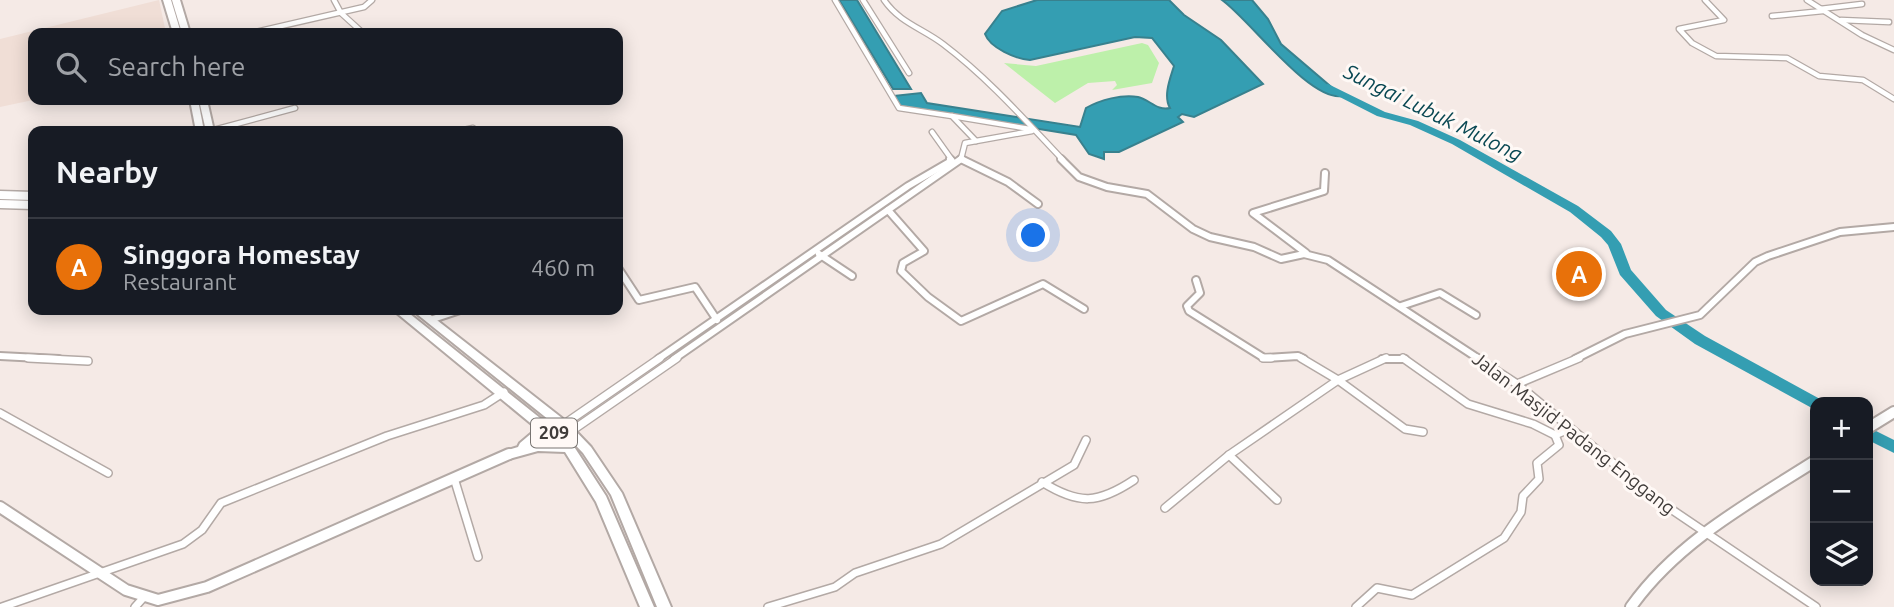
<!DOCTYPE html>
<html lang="en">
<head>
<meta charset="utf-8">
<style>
  body { margin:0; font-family:Ubuntu,sans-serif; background:#242831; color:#f1f3f6 }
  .controls { position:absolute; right:21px; bottom:21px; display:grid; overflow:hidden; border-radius:14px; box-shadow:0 4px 18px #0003 }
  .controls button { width:63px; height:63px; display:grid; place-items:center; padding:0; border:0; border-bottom:2px solid #363941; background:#171b24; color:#f1f3f6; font:35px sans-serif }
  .you { position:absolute; left:1034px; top:236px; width:24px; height:24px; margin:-18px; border:5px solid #fff; border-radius:50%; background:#1a73e8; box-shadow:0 0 0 10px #1a73e833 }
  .badge { display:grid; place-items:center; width:46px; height:46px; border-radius:50%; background:#7c3aed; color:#fff; font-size:23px; font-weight:700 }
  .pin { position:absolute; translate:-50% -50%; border:4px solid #fff; box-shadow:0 2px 7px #0006 }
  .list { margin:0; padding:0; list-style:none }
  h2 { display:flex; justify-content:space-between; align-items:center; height:91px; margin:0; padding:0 28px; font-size:30px }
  h2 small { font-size:23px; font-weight:400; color:#9ea1a6 }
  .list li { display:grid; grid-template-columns:46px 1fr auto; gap:21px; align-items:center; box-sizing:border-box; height:98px; padding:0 28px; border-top:2px solid #363941 }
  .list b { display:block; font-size:26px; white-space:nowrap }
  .list p { margin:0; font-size:23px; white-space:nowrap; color:#9ea1a6 }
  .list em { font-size:23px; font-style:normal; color:#9ea1a6 }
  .icon { flex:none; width:38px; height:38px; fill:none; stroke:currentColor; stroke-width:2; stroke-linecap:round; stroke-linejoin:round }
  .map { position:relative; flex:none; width:1894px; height:607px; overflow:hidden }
  .search { position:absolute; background:#171b24; box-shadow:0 4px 18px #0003; left:28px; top:28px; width:595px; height:77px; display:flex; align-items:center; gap:18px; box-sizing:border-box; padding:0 24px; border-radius:14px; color:#9ea1a6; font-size:26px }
  .panel { position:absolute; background:#171b24; box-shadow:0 4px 18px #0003; left:28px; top:126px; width:595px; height:189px; border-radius:14px }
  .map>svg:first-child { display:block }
  .built { fill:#f0ded6 }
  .green { fill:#bdf0aa }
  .water { fill:#349eb2; stroke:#38818e; stroke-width:2 }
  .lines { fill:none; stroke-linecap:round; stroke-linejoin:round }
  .river { fill:#349eb2; fill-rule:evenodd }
  .street-far2-casing { stroke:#b3a9a5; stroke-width:7 }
  .street-far1-casing { stroke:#b3a9a5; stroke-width:10 }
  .street-casing { stroke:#b3a9a5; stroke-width:10 }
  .secondary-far1-casing { stroke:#b3a9a5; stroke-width:11 }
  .secondary-casing { stroke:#b3a9a5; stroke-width:14 }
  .primary-casing { stroke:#b3a9a5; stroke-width:4 }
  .street-far2 { stroke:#fff; stroke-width:4.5 }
  .street-far1 { stroke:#fff; stroke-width:6 }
  .street { stroke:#fff; stroke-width:7 }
  .secondary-far1 { stroke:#fff; stroke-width:8 }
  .secondary { stroke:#fff; stroke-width:10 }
  .primary { fill:#fff; fill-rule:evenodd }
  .labels { text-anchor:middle; stroke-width:6; stroke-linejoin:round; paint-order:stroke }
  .shield { fill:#fff9f6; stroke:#797572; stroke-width:2 }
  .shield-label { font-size:18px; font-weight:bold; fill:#403c3a }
  .street-label { font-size:19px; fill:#403c3a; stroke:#fff9f6 }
  .water-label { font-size:21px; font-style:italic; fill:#0a4853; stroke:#fff9f6 }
</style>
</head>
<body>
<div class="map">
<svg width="1894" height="607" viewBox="0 0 1894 607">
  <rect width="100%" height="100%" fill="#f5eae6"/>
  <path class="built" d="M 159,0 L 166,33 L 33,33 L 33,100 L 0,107 L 0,39 Z"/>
  <path class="green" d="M 1142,43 L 1148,45 L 1159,63 L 1152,83 L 1112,90 L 1117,85 L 1115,81 L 1088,83 L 1055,103 L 1004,63 L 1036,66 Z"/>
  <g class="water">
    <path d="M 839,0 L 857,0 L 911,89 L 893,89 Z"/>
    <path d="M 1037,0 L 1169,0 L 1184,15 L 1221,40 L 1263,84 L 1194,117 L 1182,114 L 1178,117 L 1183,122 L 1119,152 L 1104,152 L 1104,159 L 1089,154 L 1076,135 L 899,106 L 893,96 L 921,93 L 927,103 L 1080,127 L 1086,108 C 1100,100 1122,94 1138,97 C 1150,100 1157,111 1170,108 C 1163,96 1170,79 1174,66 L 1152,38 L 1135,37 L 1030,60 C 1016,59 990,48 985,34 L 1002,11 Z"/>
    <path d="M 1222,0 L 1252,0 L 1268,19 L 1281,44 L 1342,96 C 1309,101 1250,20 1222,0 Z"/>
  </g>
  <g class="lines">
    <g class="river">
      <path d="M 1328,84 L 1385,112 L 1418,121 L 1460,140 L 1578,206 L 1611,231 L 1621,244 L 1631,270 L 1666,310 L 1705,336 L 1820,399 L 1822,402 L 1815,402 L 1815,409 L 1810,407 L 1695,344 L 1656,316 L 1620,275 L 1608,245 L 1601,237 L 1570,212 L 1452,144 L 1410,125 L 1377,116 L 1324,89 L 1324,85 Z"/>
      <path d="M 1868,427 L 1894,440 L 1894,453 L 1868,440 Z"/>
    </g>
    <g class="street-far2-casing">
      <g id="street-far2">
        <path d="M 334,0 L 341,13 L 363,33"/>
        <path d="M 835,0 L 899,108 L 952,116 L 976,141"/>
        <path d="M 863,0 L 909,73"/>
        <path d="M 884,0 C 900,23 922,28 943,44 C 988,78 1025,120 1063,160"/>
        <path d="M 1705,0 L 1724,20 L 1679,29 L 1692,43 L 1716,56 L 1787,58 L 1819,76 L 1863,80 L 1894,99"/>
        <path d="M 1807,0 L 1862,35 L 1894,50"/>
        <path d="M 1820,9 L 1862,4"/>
        <path d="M 1772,16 L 1823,11"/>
        <path d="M 1841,20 L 1889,22"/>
        <path d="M 251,33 L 364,7 L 372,0"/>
        <path d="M 349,33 L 359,30"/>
        <path d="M 952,116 L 1030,129"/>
        <path d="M 210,131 L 295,108"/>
        <path d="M 459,131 L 473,128"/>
        <path d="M 932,132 L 952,160"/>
        <path d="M 961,159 L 964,160"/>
        <path d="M 961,159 L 965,143 L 1032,131"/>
      </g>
    </g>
    <g class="street-far1-casing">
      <g id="street-far1">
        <path d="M 950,159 L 952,161"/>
        <path d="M 961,159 L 1008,182 L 1038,204"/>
        <path d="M 1061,159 L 1079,177 L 1107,187 L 1147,194 L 1193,229 L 1210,237 L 1254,247 L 1281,259 L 1304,254 L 1328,260 L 1479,359"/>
        <path d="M 888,210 L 924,251 L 903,263 L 901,271 L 928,297 L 961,321 L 1043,284 L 1084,309"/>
        <path d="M 1306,253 L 1253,213 L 1324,191 L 1325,173"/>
        <path d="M 819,254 L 852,276"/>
        <path d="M 618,268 L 639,300 L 695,287 L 717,320"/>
        <path d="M 1196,280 L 1200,293 L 1187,306 L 1189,311 L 1264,358 L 1298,356 L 1304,359"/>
        <path d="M 1401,306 L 1440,293 L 1476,315"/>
        <path d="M 430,320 L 460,310"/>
        <path d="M 0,356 L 59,359"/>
        <path d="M 658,359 L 908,186 L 951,161"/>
        <path d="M 674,359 L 961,159"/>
        <path d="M 1382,359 L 1405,359"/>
        <path d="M 1575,359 L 1625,334 L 1700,315 L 1755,262 L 1768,256 L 1840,232 L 1894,227"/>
      </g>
    </g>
    <g class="street-casing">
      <g id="street">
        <path d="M 28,358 L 88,361"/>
        <path d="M 1263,358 L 1271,358"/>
        <path d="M 1301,358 L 1338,380 L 1386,358"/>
        <path d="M 1403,358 L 1468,404 L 1533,424 L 1555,435 L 1569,429"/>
        <path d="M 1477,358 L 1517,384 L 1659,501 L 1816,607"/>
        <path d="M 1517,384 L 1579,358"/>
        <path d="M 0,413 L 108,473"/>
        <path d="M 563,425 L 660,358"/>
        <path d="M 570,432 L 677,358"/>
        <path d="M 1229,455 L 1277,500"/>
        <path d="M 454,478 L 478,557"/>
        <path d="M 1042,482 C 1079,505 1098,504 1134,480"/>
        <path d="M 1165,508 L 1229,455 L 1338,380 L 1405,429 L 1423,432"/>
        <path d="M 2,607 L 183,544 L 202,530 L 221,503 L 387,436 L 484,405 L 504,392"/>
        <path d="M 135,607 L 144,597"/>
        <path d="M 768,607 L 835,587 L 855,573 L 941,544 L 1074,465 L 1086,440"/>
        <path d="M 1356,607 L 1377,588 L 1412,595 L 1504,538 L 1521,512 L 1523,496 L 1539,479 L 1537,463 L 1559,445 L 1555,435"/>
      </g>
    </g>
    <g class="secondary-far1-casing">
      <g id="secondary-far1">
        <path d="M 0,195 L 33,196"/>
        <path d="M 0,204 L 33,205"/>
      </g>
    </g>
    <g class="secondary-casing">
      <g id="secondary">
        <path d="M 1868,428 L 1894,412"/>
        <path d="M 0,507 L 126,590 L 158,600 L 207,587 L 509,454"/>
        <path d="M 1631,607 C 1677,542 1749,503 1815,461"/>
      </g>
    </g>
    <g class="primary-casing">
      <g id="primary">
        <path d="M 163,0 L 171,0 L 181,33 L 173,33 Z"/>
        <path d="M 172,0 L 180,0 L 190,33 L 182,33 Z"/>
        <path d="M 190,100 L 198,100 L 204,131 L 196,131 Z"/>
        <path d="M 199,100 L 207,100 L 214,131 L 206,131 Z"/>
        <path d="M 393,310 L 405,310 L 540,418 L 544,419 L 546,423 L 573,445 L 606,496 L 654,607 L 640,607 L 596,502 L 565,452 L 538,451 L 509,459 L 505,457 L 503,454 L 505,451 L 518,447 L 520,443 L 533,432 L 534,426 ZM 545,435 L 554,442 L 538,441 Z"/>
        <path d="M 412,310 L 424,310 L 567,422 L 591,447 L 622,493 L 671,607 L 657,607 L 611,495 L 583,453 L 559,428 Z"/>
      </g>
    </g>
    <use href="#street-far2" class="street-far2"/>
    <use href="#street-far1" class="street-far1"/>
    <use href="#street" class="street"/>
    <use href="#secondary-far1" class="secondary-far1"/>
    <use href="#secondary" class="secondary"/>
    <use href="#primary" class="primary"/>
  </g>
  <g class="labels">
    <rect class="shield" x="531" y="418.5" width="46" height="29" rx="5"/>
    <g class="shield-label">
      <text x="554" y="439">209</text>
    </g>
    <g class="street-label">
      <text transform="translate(1574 433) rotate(38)" y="7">Jalan Masjid Padang Enggang</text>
    </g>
    <g class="water-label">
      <text transform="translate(1433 113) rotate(26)" y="7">Sungai Lubuk Mulong</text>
    </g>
  </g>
</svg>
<div class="controls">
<button>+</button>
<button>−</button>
<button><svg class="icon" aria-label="layers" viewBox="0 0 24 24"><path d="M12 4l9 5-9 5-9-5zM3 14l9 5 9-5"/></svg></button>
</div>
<div class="you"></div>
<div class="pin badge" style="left:1579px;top:274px;background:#e8710a">A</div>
<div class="search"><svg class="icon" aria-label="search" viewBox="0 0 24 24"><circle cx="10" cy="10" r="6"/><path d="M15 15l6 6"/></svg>Search here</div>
<section class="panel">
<h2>Nearby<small></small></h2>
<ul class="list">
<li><span class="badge" style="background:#e8710a">A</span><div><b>Singgora Homestay</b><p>Restaurant</p></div><em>460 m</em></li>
</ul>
</section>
</div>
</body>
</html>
